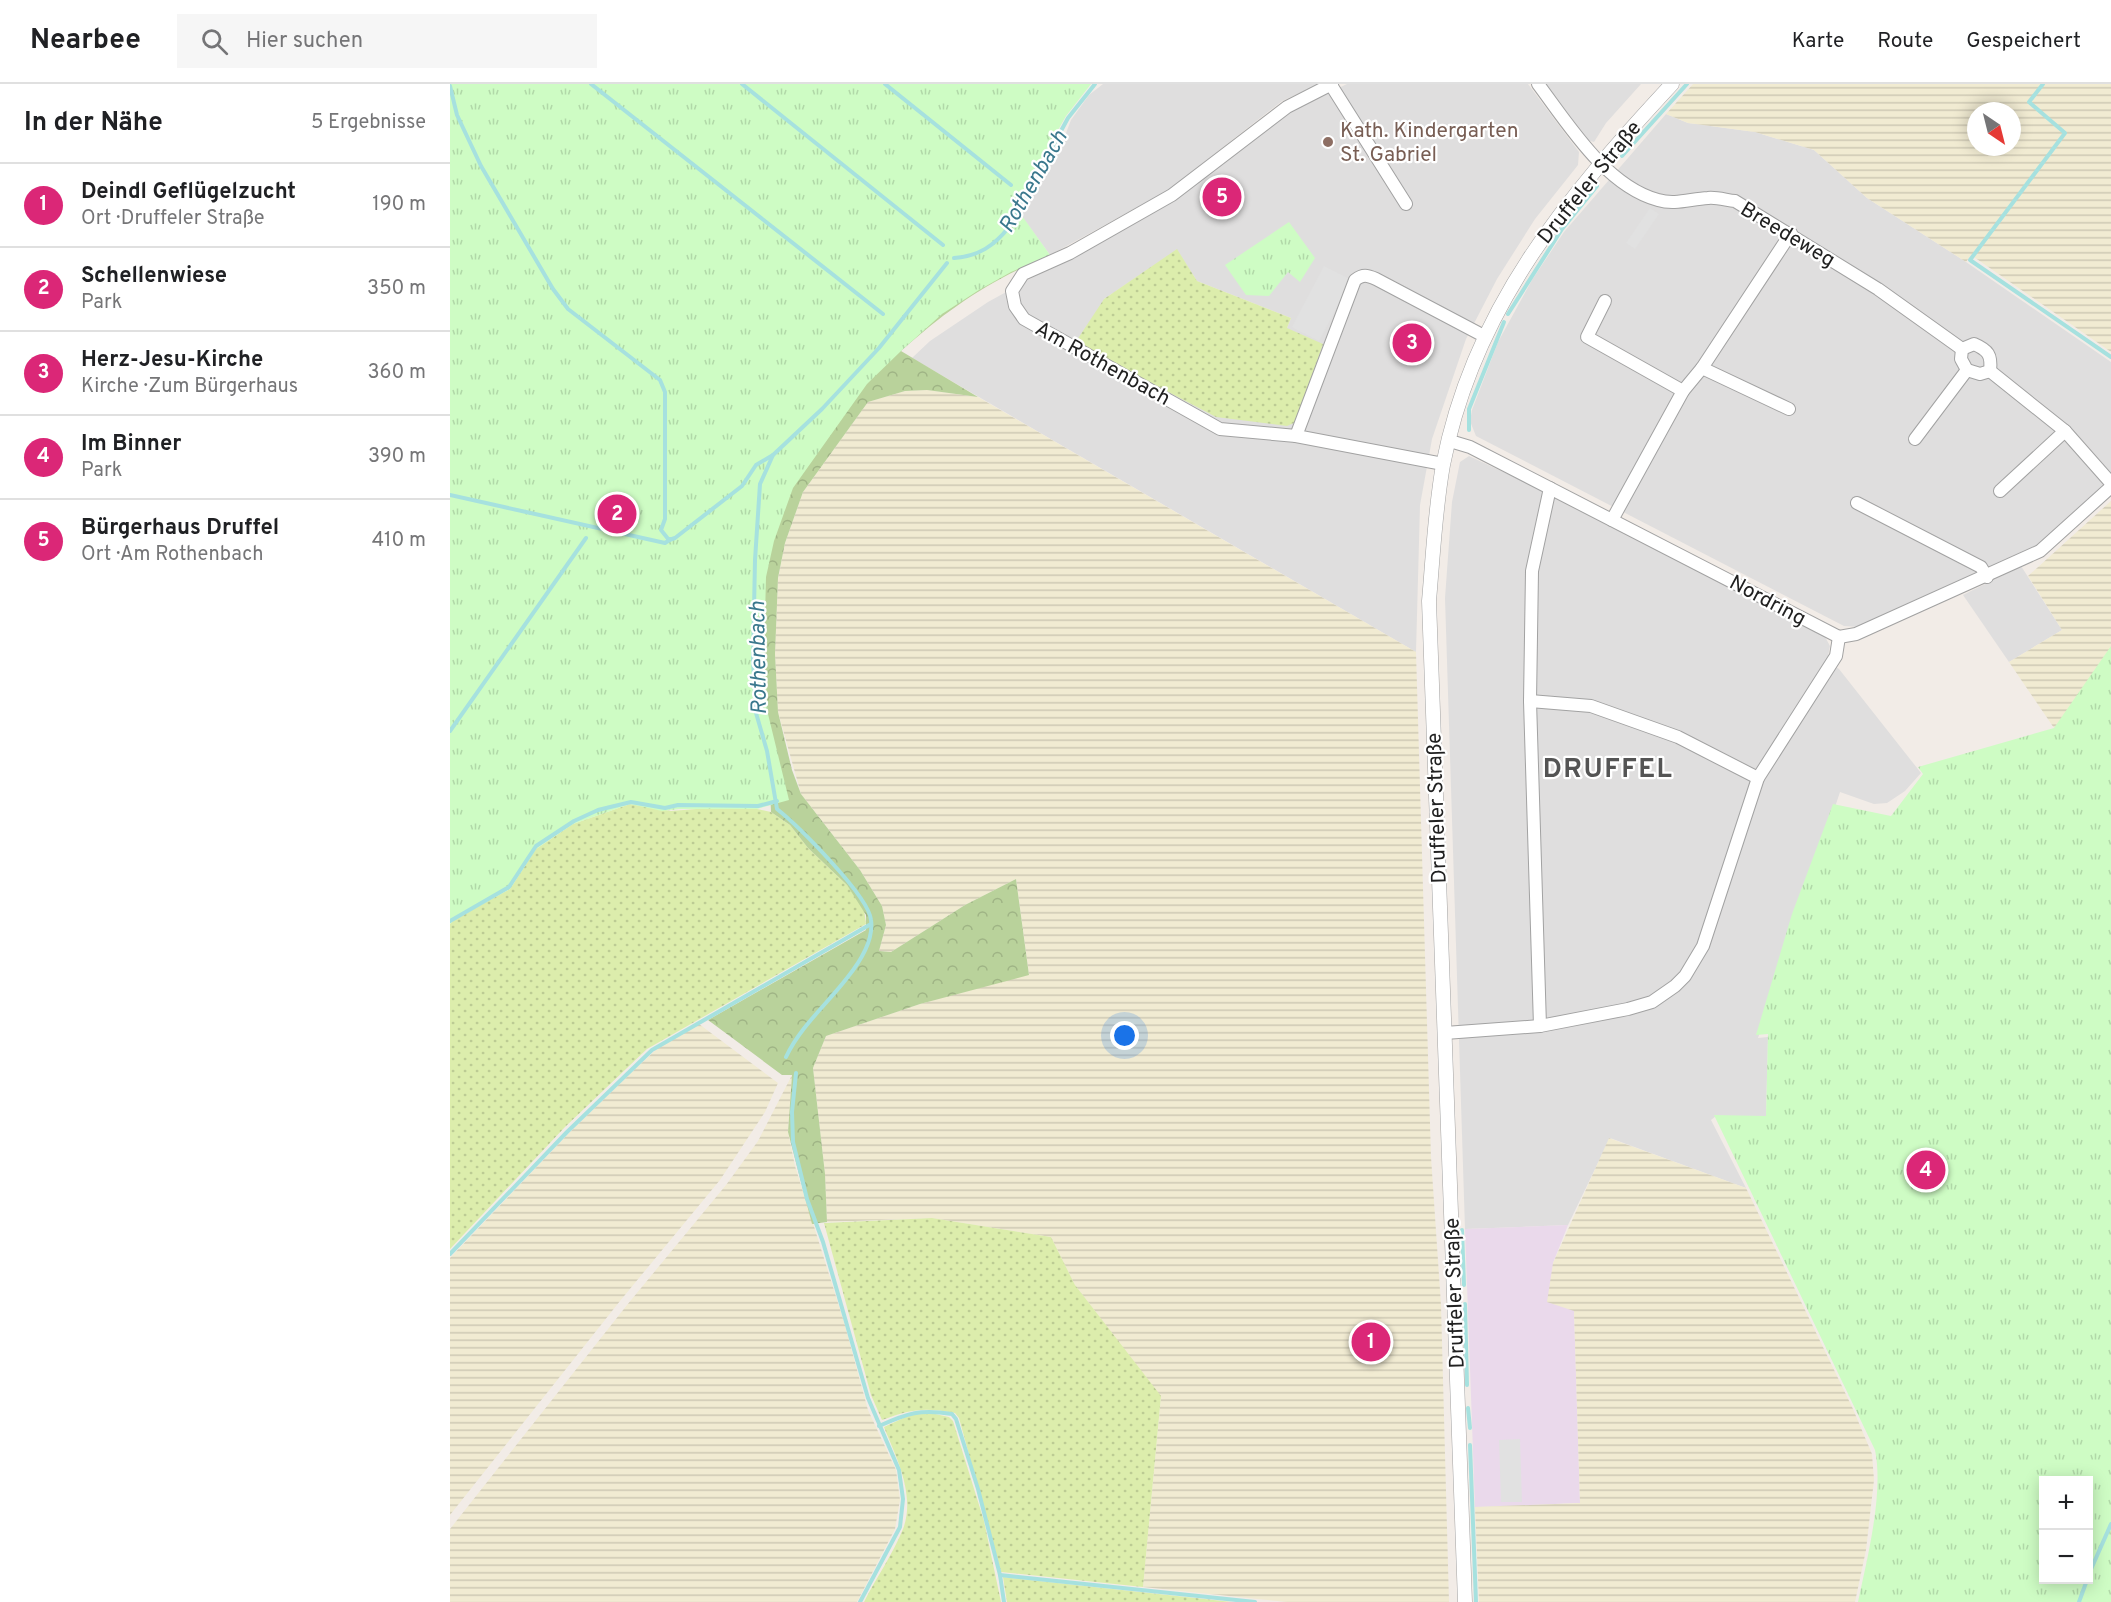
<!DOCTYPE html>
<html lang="de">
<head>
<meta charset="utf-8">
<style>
  body { margin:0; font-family:Overpass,sans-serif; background:#f6f6f6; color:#202124 }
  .controls { position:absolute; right:18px; bottom:18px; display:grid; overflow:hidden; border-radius:0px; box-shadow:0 3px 15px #0003 }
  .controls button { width:54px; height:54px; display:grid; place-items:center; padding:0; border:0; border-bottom:2px solid #e0e0e0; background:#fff; color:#202124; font:30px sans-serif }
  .compass { position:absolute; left:1517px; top:18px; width:54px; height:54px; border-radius:50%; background:#fff; box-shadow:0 3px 15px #0003; rotate:145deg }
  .you { position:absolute; left:675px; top:952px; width:21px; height:21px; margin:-15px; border:4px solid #fff; border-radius:50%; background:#1a73e8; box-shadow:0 0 0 9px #1a73e833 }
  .badge { display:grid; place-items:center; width:39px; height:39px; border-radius:50%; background:#db2777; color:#fff; font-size:20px; font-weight:700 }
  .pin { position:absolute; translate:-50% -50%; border:3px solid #fff; box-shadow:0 2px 6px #0006 }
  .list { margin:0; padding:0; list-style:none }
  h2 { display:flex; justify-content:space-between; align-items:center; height:78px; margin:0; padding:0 24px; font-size:26px }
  h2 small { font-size:20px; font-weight:400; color:#757577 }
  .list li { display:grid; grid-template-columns:39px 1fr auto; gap:18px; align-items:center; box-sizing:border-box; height:84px; padding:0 24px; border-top:2px solid #e0e0e0 }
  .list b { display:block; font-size:22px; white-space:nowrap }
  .list p { margin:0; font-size:20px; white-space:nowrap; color:#757577 }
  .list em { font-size:20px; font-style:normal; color:#757577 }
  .icon { flex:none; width:33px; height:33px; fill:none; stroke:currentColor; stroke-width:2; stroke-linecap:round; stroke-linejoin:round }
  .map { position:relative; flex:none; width:1661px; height:1518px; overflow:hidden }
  header { display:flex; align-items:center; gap:36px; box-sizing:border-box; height:84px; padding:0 30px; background:#fff; border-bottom:2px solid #e0e0e0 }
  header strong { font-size:28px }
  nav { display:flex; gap:33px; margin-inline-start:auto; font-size:21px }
  .search { width:420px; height:54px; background:#f6f6f6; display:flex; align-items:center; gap:15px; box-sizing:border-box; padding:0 21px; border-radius:0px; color:#757577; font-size:22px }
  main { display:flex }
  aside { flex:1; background:#fff }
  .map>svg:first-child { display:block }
  .residential { fill:#dfdede; fill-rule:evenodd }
  .industrial { fill:#ead9eb }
  .farmland { fill:url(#farmland-rules); fill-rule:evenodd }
  .grass { fill:url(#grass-dots) }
  .forest { fill:url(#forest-crowns) }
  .park { fill:url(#park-tufts); fill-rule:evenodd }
  .parking { fill:#e1e1e1 }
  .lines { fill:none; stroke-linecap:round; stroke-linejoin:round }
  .stream { stroke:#a6e1df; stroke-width:4 }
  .minor-casing { stroke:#a2a2a2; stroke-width:14 }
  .tertiary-casing { stroke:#a2a2a2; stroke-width:15 }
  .minor { stroke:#fff; stroke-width:12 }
  .tertiary { stroke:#fff; stroke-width:14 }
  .education-dot { fill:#8d6e63; stroke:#fff; stroke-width:2 }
  .labels { text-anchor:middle; stroke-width:4.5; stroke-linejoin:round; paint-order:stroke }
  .education-label { font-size:21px; fill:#785e54; stroke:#fff; text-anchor:start }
  .street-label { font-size:21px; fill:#212121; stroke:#fff }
  .water-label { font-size:22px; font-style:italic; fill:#3a788d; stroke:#fff }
  .district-label { font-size:27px; font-weight:bold; letter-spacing:1.5px; fill:#545454; stroke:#fff }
</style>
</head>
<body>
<header>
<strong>Nearbee</strong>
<div class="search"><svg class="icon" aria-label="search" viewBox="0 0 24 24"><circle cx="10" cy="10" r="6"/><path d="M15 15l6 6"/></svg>Hier suchen</div>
<nav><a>Karte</a><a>Route</a><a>Gespeichert</a></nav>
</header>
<main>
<aside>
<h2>In der Nähe<small>5 Ergebnisse</small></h2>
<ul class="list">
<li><span class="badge">1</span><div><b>Deindl Geflügelzucht</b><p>Ort · Druffeler Straße</p></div><em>190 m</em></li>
<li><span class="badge">2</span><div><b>Schellenwiese</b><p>Park</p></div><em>350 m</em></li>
<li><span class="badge">3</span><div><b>Herz-Jesu-Kirche</b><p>Kirche · Zum Bürgerhaus</p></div><em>360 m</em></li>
<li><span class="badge">4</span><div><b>Im Binner</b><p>Park</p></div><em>390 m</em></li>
<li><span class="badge">5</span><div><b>Bürgerhaus Druffel</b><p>Ort · Am Rothenbach</p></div><em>410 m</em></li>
</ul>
</aside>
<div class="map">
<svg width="1661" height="1518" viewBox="0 0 1661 1518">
  <defs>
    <pattern id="farmland-rules" width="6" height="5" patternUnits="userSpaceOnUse" patternTransform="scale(1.5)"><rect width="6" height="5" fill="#f1ebd2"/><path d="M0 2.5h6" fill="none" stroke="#cec9b4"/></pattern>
    <pattern id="grass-dots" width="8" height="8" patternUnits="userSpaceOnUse" patternTransform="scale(1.5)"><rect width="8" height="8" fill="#dcedac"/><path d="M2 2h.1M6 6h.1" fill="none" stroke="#bccb94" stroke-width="1.8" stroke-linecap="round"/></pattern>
    <pattern id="forest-crowns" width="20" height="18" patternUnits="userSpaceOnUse" patternTransform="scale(1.5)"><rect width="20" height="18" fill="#b9d29b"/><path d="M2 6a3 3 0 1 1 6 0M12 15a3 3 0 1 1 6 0" fill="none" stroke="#9fb485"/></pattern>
    <pattern id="park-tufts" width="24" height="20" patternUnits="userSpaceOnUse" patternTransform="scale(1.5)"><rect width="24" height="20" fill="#cefcc4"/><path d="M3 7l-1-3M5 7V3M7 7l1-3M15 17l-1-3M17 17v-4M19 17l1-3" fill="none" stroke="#b1d8a8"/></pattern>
  </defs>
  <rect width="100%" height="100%" fill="#f2ece7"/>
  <g class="residential">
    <path d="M 653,0 L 869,0 L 832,17 L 717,107 L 600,171 L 570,130 L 616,49 L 621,36 L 639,11 Z"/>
    <path d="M 897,0 L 1078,0 L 1129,68 L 1128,81 L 1085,135 L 1047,195 L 1016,255 L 982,355 L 970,421 L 966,568 L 462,274 L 480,257 L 538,218 L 607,180 L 841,27 ZM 727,166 L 747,197 L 841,234 L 837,244 L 654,215 Z"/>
    <path d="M 1095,0 L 1191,0 L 1156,39 L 1144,58 L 1136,56 Z"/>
    <path d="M 1216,30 L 1238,39 L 1305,48 L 1364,66 L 1417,114 L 1516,178 L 1661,278 L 1661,397 L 1586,464 L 1409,543 L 1394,542 L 1026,352 L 1020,337 L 1022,326 L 1048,258 L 1082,196 L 1114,148 Z"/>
    <path d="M 1019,372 L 1090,405 L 1374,551 L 1380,562 L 1377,577 L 1389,585 L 1471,689 L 1455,707 L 1437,719 L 1424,720 L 1390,708 L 1308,954 L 1318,953 L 1316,1032 L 1266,1032 L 1261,1036 L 1296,1104 L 1160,1054 L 1118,1141 L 1015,1145 L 995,514 L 1002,418 L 1010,378 Z"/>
    <path d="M 1571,482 L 1612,546 L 1559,578 L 1513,511 Z"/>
  </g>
  <path class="industrial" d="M 1118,1141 L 1103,1179 L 1124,1227 L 1130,1419 L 1025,1423 L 1015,1145 Z"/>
  <g class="farmland">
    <path d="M 1243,0 L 1661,0 L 1661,268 L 1521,171 L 1516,178 L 1417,114 L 1364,66 L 1305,48 L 1238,39 L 1216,30 ZM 1526,27 L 1562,27 L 1562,63 L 1526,63 Z"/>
    <path d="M 477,306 L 528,313 L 966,568 L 981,1073 L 991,1221 L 999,1518 L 837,1518 L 693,1503 L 711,1313 L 625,1201 L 601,1153 L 482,1134 L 377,1138 L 375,1090 L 363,984 L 376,952 L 470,920 L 579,890 L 566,795 L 515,821 L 441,868 L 429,867 L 436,841 L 432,822 L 410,786 L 351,710 L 328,628 L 325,570 L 328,495 L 335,459 L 353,408 L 418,318 L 455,307 Z"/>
    <path d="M 1661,417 L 1661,571 L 1604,644 L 1559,578 L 1612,546 L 1578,492 Z"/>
    <path d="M 249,940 L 328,999 L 315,1028 L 270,1096 L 170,1217 L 0,1431 L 0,1174 L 120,1048 L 183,987 L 209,963 Z"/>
    <path d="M 342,991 L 338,1048 L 345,1082 L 394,1238 L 418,1326 L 446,1386 L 450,1416 L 445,1445 L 407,1518 L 0,1518 L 0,1445 L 177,1221 L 276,1101 L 308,1057 Z"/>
    <path d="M 1159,1054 L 1296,1104 L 1403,1325 L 1422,1370 L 1424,1396 L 1416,1466 L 1405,1518 L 1029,1518 L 1025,1423 L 1130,1419 L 1124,1227 L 1097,1218 L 1103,1179 Z"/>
  </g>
  <g class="grass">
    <path d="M 727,165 L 747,197 L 841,234 L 837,244 L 873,260 L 846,338 L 837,342 L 766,333 L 625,259 L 654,215 Z"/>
    <path d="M 180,720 L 221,727 L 259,724 L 307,725 L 321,728 L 340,741 L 358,764 L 397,801 L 414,825 L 416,840 L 197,965 L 115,1043 L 0,1165 L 0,840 L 5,835 L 60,805 L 86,765 L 123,740 Z"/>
    <path d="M 482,1134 L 601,1153 L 625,1201 L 711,1312 L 693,1503 L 551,1488 L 509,1334 L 505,1329 C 474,1323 461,1325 432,1336 L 421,1311 L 374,1139 Z"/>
    <path d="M 476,1328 L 499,1333 L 503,1337 L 534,1437 L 551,1518 L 414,1518 C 426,1494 443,1470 453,1445 C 466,1411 446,1373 434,1343 L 460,1331 Z"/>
    <path d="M 553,1493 L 782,1518 L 557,1518 Z"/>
  </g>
  <path class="forest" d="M 600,171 C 539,197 500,223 451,267 L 528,313 L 477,306 L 455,307 L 418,318 L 353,408 L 335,459 L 328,494 L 325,570 L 328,628 L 342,686 L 351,710 L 410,786 L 432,822 L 436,841 L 429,867 L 441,868 L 515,821 L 566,795 L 579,891 L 470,920 L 376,952 L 363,984 L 375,1090 L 377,1138 L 362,1140 L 338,1048 L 342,991 L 332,991 L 258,936 L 416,846 L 416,831 L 397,801 L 358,764 L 340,741 L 321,728 L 320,704 L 235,450 L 499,181 Z"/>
  <g class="park">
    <path d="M 0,0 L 641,0 L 616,32 L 565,122 L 600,171 L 561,188 L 529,206 L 492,230 L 451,267 L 417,300 L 343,404 L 324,457 L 316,493 L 314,572 L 318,630 L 339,716 L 307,725 L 229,725 L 212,727 L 180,720 L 123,740 L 86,765 L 60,805 L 5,835 L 0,840 Z"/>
    <path d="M 839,138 L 865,174 L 850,198 L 838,188 L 819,212 L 796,211 L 775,181 Z"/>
    <path d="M 1661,562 L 1661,1518 L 1408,1518 C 1417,1475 1434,1409 1425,1366 L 1264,1031 L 1316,1032 L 1318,950 L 1306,951 L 1342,830 L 1383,720 L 1441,732 L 1473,690 L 1468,683 L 1604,644 ZM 1638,1396 L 1638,1496 L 1594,1496 L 1594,1396 Z"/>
  </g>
  <g class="parking">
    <path d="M 1200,124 L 1209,130 L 1185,165 L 1176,159 Z"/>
    <path d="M 874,182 L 901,196 L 869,257 L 842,243 Z"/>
    <path d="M 1070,1355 L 1072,1418 L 1051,1418 L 1049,1356 Z"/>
  </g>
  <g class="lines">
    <g class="stream">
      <path d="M 141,0 L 433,230"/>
      <path d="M 292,0 L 493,161"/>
      <path d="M 435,0 L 561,101"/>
      <path d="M 1593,0 L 1579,18 L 1615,49 L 1520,176 L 1661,273"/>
      <path d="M 0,2 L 7,31 L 31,82 L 103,205 L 118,225 L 210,296 L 215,308 L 215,435 L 211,446 L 219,456 L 225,454 L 292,402 L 306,381 L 323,371"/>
      <path d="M 1172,72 L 1237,0"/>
      <path d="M 504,174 C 529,172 544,162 559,143 L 618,34 L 645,0"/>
      <path d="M 1058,230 L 1112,145 L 1147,102"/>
      <path d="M 1019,346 L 1019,325 L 1054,238"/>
      <path d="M 0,411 L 215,459 L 221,455"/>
      <path d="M 0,647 L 136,454"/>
      <path d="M 0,837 L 59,803 L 86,762 L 124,737 L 148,726 L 181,718 L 215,724 L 228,721 L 308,722 L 327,717"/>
      <path d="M 336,973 C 350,943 377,920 397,894 C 410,878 424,857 421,836 C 419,812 347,741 327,725 L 317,667 L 306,629 L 303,576 L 305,476 L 310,400 L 323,371 L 372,325 L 429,264 L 497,179"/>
      <path d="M 346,989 L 342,1028 L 343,1058 L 357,1115 L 373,1158 L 418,1314 L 449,1386 L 453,1415 L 450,1443 L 410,1518"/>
      <path d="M 1012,1146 L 1014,1201"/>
      <path d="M 0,1170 L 117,1048 L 202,966 L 421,840"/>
      <path d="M 1015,1220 L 1017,1301"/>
      <path d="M 1018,1324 L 1020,1344"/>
      <path d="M 429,1342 C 458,1329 470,1325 502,1330 L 506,1335 L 528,1405 L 550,1491 L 805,1518"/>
      <path d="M 1020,1361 L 1026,1518"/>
      <path d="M 550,1491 L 554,1518"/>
      <path d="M 1638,1492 L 1661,1440"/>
      <path d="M 1629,1518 L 1637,1496"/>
    </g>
    <g class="minor-casing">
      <g id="minor">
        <path d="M 882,0 L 837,23 L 722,111 L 620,169 L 573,190 L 562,207 L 565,222 L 574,235 L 770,345 L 846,352 L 993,380"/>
        <path d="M 1088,0 C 1118,40 1156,102 1208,116 C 1225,121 1240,115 1258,114 C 1266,113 1276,116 1285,117 L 1428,205 L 1512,265"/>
        <path d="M 881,1 L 956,120"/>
        <path d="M 1155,217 L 1137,253 L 1233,307"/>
        <path d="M 1512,265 L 1524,260 C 1538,266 1542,271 1540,287"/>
        <path d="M 1512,265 L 1511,275 L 1517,286 L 1530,290 L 1540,287"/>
        <path d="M 1252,284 L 1339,325"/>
        <path d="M 1540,287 L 1615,347 L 1661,399"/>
        <path d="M 846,352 L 905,196 C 913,190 917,191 926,195 L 1034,252"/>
        <path d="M 1465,355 L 1517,286"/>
        <path d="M 1000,357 L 1020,363 L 1389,553"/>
        <path d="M 1550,407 L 1615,347"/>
        <path d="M 1407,419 L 1531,483 L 1537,493"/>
        <path d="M 1162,436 L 1233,307 L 1252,284 L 1341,149"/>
        <path d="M 1389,553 L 1406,550 L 1590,467 L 1661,403"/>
        <path d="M 1080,617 L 1141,622 L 1228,653 L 1308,694"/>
        <path d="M 1090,942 L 1080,617 L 1082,487 L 1100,404"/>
        <path d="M 995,949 L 1090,942 L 1178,925 L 1202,918 L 1225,902 L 1235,892 L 1253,862 L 1308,694 L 1386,572 L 1389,553"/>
      </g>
    </g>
    <g class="tertiary-casing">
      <path id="tertiary" d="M 1015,1518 L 979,517 C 983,472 985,426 993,381 C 1023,225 1117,113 1222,0"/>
    </g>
    <use href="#minor" class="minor"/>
    <use href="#tertiary" class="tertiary"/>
  </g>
  <circle class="education-dot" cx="878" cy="58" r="6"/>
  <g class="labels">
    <g class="education-label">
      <text x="890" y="53">Kath. Kindergarten<tspan x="890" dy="24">St. Gabriel</tspan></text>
    </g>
    <g class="street-label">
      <text transform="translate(1139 98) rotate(-51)" y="7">Druffeler Straße</text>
      <text transform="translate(1338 150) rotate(31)" y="7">Breedeweg</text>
      <text transform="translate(653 279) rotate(29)" y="7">Am Rothenbach</text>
      <text transform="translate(1318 516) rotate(28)" y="7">Nordring</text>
      <text transform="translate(986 724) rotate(-92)" y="7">Druffeler Straße</text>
      <text transform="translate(1004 1209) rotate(-92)" y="7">Druffeler Straße</text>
    </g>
    <g class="water-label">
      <text transform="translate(582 97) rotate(-60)" y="8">Rothenbach</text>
      <text transform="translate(307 574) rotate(-91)" y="8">Rothenbach</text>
    </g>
    <g class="district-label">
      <text x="1158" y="693">DRUFFEL</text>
    </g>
  </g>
</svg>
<div class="controls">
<button>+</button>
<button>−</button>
</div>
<svg class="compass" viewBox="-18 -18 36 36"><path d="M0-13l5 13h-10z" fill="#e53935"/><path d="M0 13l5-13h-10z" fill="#757577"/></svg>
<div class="you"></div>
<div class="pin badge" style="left:921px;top:1258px">1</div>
<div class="pin badge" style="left:167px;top:430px">2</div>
<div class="pin badge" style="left:962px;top:259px">3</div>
<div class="pin badge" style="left:1476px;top:1086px">4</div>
<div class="pin badge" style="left:772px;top:113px">5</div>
</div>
</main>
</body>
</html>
